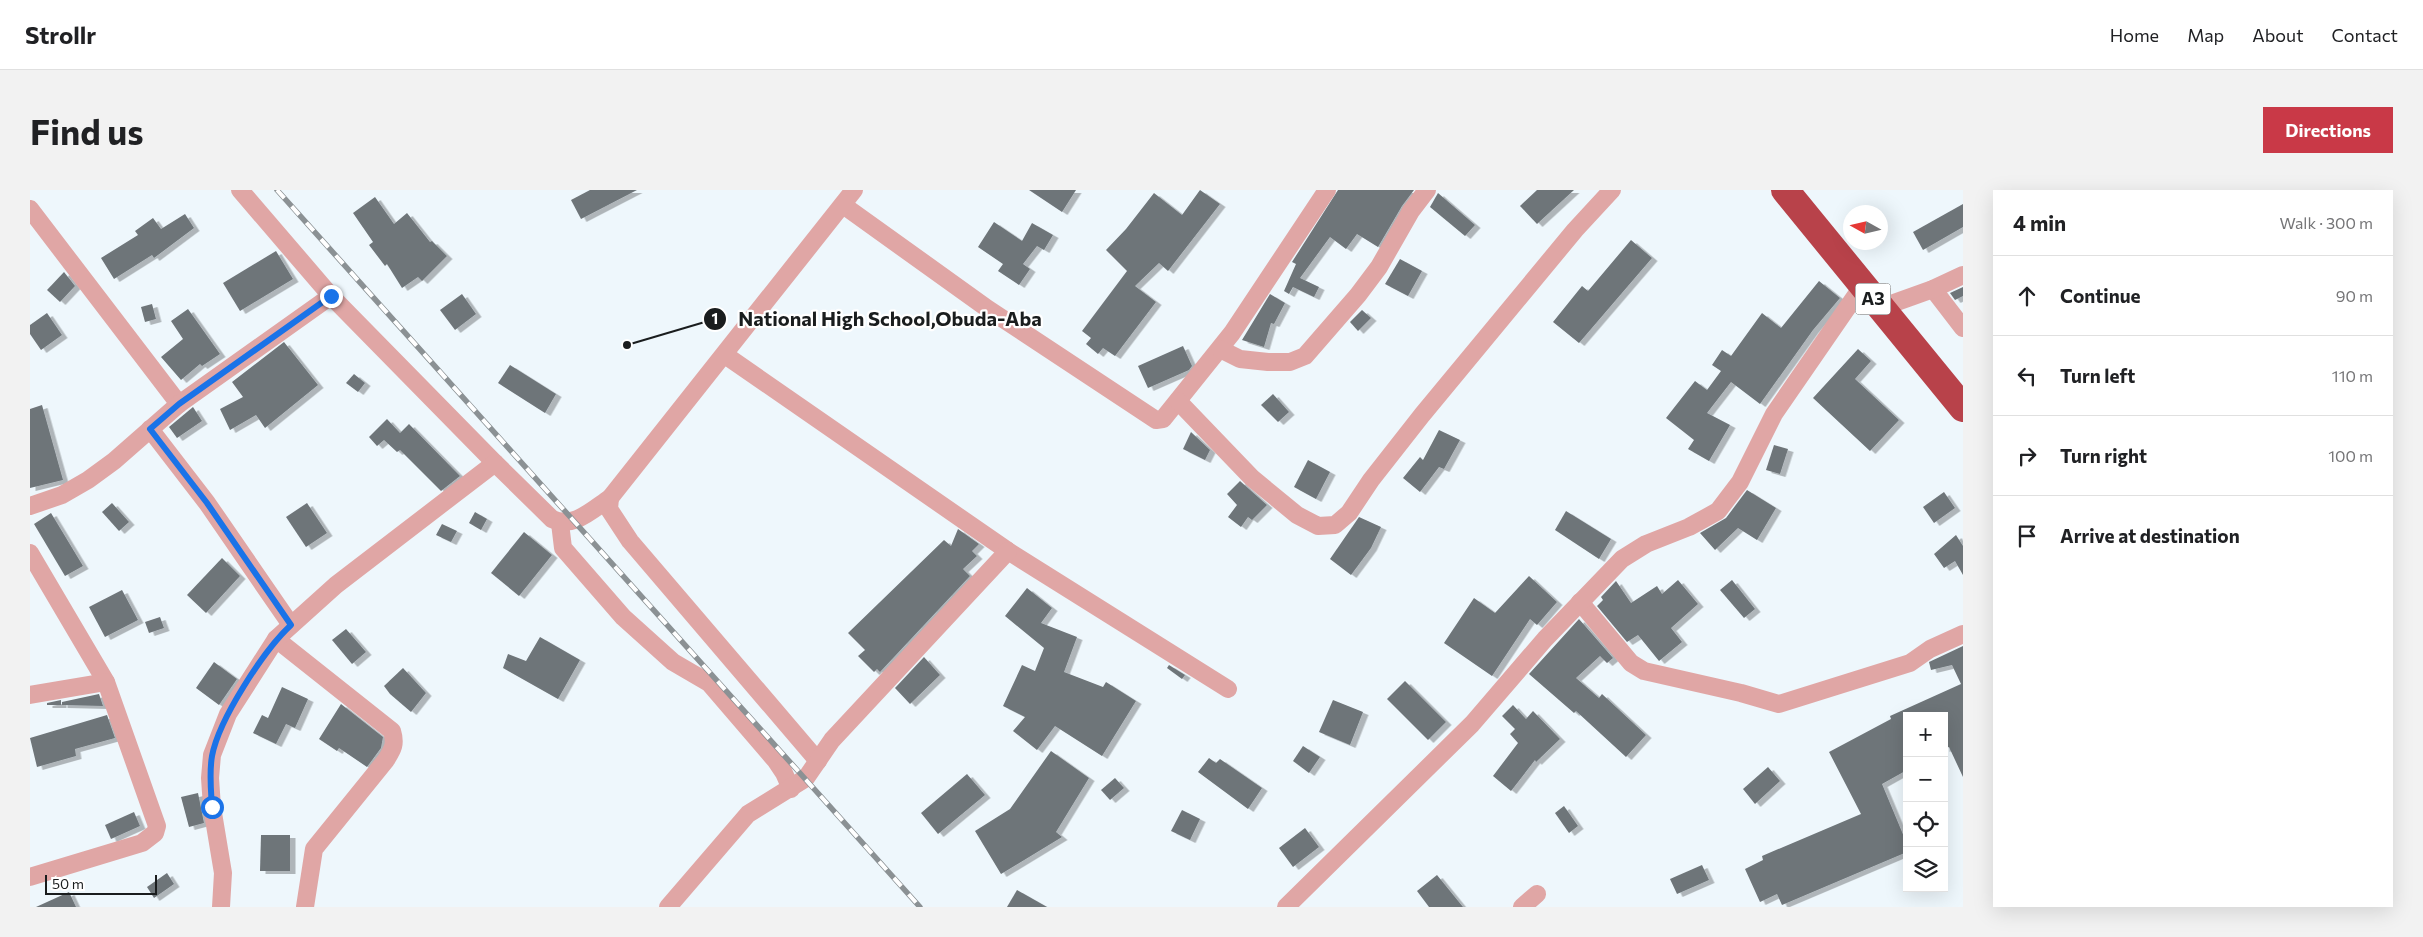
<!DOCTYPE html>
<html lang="en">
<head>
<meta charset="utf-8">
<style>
  body { margin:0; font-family:Commissioner,sans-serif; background:#f2f2f2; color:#202124 }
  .controls { position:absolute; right:15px; bottom:15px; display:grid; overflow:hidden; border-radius:0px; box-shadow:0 5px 20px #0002 }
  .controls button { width:45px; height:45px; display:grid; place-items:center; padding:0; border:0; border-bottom:1px solid #e0e0e0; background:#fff; color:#202124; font:25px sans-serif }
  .compass { position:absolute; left:1813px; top:15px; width:45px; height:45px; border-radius:50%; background:#fff; box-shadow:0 5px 20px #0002; rotate:278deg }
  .scale { position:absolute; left:15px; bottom:12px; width:112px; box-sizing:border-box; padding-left:5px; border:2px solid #1a1d1e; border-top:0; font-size:14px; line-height:18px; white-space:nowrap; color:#1a1d1e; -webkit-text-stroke:4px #fff; paint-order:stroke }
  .stop { position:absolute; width:15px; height:15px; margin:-11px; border:4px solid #1a73e8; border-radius:50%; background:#fff }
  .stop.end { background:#1a73e8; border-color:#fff; box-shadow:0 1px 5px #0008 }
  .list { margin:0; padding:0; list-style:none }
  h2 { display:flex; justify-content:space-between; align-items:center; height:65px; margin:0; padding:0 20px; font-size:21px }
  h2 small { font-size:16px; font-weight:400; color:#757577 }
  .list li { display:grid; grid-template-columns:32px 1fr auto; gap:15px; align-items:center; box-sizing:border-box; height:80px; padding:0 20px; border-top:1px solid #e0e0e0 }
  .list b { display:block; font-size:19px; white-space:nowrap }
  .list em { font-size:16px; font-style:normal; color:#757577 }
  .icon { flex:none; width:28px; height:28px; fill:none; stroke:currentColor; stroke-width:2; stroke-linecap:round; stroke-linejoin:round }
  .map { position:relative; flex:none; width:1933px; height:717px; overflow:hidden; border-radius:0px }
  header { display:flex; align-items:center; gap:30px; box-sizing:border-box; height:70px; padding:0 25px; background:#fff; border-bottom:1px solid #e0e0e0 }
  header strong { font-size:24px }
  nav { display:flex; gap:28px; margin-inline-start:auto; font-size:18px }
  .intro { display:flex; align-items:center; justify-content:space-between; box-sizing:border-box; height:120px; padding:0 30px }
  h1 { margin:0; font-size:35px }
  .button { padding:12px 22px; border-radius:0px; background:#c93947; color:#fff; font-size:18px; font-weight:700 }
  main { display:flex; gap:30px; padding:0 30px }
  aside { flex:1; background:#fff; border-radius:0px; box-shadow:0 5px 20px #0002 }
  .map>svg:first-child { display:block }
  .building { fill:#6e7579; filter:url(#shadow) }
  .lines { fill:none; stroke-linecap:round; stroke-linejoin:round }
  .street { stroke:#e0a6a5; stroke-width:18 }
  .highway { stroke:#b8424a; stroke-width:28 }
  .rail-casing { stroke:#8b9194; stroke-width:5.5 }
  .rail { stroke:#fff; stroke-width:4; stroke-dasharray:11; stroke-linecap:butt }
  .route { stroke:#1a73e8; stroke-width:6 }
  .labels { text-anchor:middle; stroke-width:4.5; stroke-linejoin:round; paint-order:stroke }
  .shield { fill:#fff; stroke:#5f6162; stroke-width:1 }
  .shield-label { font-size:18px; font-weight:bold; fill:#1a1d1e }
  .leader { fill:none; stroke:#1a1d1e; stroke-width:2 }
  .callout-dot { fill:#1a1d1e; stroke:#fff; stroke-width:2 }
  .mark-label { font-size:15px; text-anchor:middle; font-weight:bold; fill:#fff }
  .callout-label { font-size:20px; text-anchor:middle; font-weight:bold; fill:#1a1d1e; stroke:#fff; stroke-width:4.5; stroke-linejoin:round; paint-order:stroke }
</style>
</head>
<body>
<header>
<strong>Strollr</strong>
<nav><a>Home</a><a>Map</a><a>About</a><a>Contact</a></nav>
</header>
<div class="intro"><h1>Find us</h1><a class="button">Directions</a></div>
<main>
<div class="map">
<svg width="1933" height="717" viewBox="0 0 1933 717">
  <defs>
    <filter id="shadow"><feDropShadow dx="5.5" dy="3" stdDeviation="0" flood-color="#0004"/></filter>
  </defs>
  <rect width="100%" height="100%" fill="#eef7fc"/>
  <g class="building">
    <path d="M 560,0 L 607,0 L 551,29 L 541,10 Z"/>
    <path d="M 999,0 L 1046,0 L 1032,22 Z"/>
    <path d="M 1170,0 L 1190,14 L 1138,81 L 1129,73 L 1105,96 L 1126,112 L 1085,166 L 1073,158 L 1068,164 L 1056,154 L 1061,148 L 1052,141 L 1097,81 L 1076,60 L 1096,39 L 1124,3 L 1152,25 Z"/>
    <path d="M 1308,0 L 1384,0 L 1372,16 L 1348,57 L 1327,44 L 1316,59 L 1300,47 L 1270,88 L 1289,97 L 1284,107 L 1263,97 L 1259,104 L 1254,101 L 1266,74 L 1262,72 Z"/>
    <path d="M 1507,0 L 1544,0 L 1507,34 L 1490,16 Z"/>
    <path d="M 1408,3 L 1445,35 L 1435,46 L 1400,17 Z"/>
    <path d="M 345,7 L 364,34 L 377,23 L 400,52 L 402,51 L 417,66 L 392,91 L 388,87 L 372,98 L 357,74 L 355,76 L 339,55 L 343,52 L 323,23 Z"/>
    <path d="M 1933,14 L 1933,37 L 1893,60 L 1883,42 Z"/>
    <path d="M 155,24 L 164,38 L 124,68 L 122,65 L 84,89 L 71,68 L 108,45 L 105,41 L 123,28 L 131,39 Z"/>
    <path d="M 964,32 L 992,51 L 1002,33 L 1023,45 L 1014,60 L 1007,56 L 993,74 L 1000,79 L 989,95 L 968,81 L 973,74 L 948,57 Z"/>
    <path d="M 1601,50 L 1622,68 L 1549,153 L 1523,132 L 1552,96 L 1558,101 Z"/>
    <path d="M 246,61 L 263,89 L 210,121 L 193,93 Z"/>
    <path d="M 1370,69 L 1392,81 L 1378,106 L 1355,94 Z"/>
    <path d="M 34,82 L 45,96 L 30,112 L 17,100 Z"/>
    <path d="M 1789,91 L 1810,108 L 1783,140 L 1730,214 L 1701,192 L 1677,223 L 1700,235 L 1679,271 L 1658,259 L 1664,250 L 1636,228 L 1665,191 L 1677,200 L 1691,181 L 1682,175 L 1692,160 L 1701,166 L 1732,123 L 1751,138 Z"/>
    <path d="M 1933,97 L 1933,106 L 1925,110 L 1920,103 Z"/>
    <path d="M 432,104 L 446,124 L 425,140 L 410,120 Z"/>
    <path d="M 1240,104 L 1255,113 L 1244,134 L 1241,133 L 1234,157 L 1212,150 Z"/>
    <path d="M 122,114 L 126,129 L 115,132 L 111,117 Z"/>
    <path d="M 158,119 L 190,164 L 172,176 L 170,174 L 151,190 L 131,167 L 153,149 L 141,131 Z"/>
    <path d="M 1332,120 L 1341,128 L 1328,141 L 1320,132 Z"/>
    <path d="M 17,123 L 32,145 L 11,160 L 0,144 L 0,135 Z"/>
    <path d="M 254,152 L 288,195 L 235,238 L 226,225 L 200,240 L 190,219 L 213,207 L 202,192 Z"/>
    <path d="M 1153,156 L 1162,176 L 1159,180 L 1118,198 L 1108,176 Z"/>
    <path d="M 1828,159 L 1841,171 L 1825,189 L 1869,230 L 1840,261 L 1783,208 Z"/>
    <path d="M 480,175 L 526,204 L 515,223 L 468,193 Z"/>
    <path d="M 324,184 L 335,193 L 328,202 L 316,193 Z"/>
    <path d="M 1243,204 L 1259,222 L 1248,232 L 1231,215 Z"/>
    <path d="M 12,215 L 33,290 L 0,298 L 0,219 Z"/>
    <path d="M 163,217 L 172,231 L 147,248 L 139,237 Z"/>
    <path d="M 357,229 L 370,243 L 379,234 L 430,286 L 411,301 L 370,260 L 367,262 L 354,250 L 347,256 L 339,247 Z"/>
    <path d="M 1409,240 L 1430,250 L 1414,279 L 1409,277 L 1390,302 L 1373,288 L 1390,267 L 1393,270 Z"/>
    <path d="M 1161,242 L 1180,260 L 1175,270 L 1153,259 Z"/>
    <path d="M 1744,255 L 1758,259 L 1750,284 L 1736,280 Z"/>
    <path d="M 1278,270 L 1300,282 L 1286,309 L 1264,297 Z"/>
    <path d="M 1210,291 L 1237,315 L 1222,330 L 1218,327 L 1211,337 L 1198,327 L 1207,315 L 1197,304 Z"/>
    <path d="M 1717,300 L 1746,318 L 1727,350 L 1708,338 L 1685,360 L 1670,343 L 1696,328 Z"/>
    <path d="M 1914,302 L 1925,318 L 1904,333 L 1893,317 Z"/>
    <path d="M 82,313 L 99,332 L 89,341 L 72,322 Z"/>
    <path d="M 277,313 L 297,343 L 276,357 L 256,327 Z"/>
    <path d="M 1536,321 L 1581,349 L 1569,369 L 1525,340 Z"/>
    <path d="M 445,322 L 457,329 L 451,340 L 439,333 Z"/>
    <path d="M 21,323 L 53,376 L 35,386 L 4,334 Z"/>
    <path d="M 1329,327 L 1351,337 L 1341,358 L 1321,385 L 1300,369 Z"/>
    <path d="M 412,334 L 427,341 L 421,352 L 406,345 Z"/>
    <path d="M 928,339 L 949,354 L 942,361 L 947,366 L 933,379 L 940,386 L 850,482 L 847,479 L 844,482 L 828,466 L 835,460 L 818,443 L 914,350 L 921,356 Z"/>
    <path d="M 494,342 L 522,365 L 489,406 L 461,383 Z"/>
    <path d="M 1926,345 L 1933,356 L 1933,385 L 1925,371 L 1914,378 L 1904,364 Z"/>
    <path d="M 192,368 L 210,386 L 176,423 L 157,405 Z"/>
    <path d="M 1499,386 L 1527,412 L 1507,435 L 1500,429 L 1462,486 L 1414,453 L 1444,408 L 1465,423 Z"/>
    <path d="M 1648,390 L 1668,414 L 1641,438 L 1652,452 L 1629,471 L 1608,445 L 1597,452 L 1567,416 L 1573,410 L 1571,407 L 1586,391 L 1601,413 L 1627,396 L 1632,404 Z"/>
    <path d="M 1702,390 L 1725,419 L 1714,428 L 1690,400 Z"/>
    <path d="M 997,398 L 1022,418 L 1011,433 L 1047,447 L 1034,482 L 1073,497 L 1076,492 L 1106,511 L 1072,566 L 1025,536 L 1007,560 L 983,541 L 995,527 L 973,516 L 992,475 L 1005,481 L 1014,458 L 975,426 Z"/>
    <path d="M 92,400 L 108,430 L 75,447 L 59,417 Z"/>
    <path d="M 130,427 L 134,438 L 119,443 L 115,432 Z"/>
    <path d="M 1549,429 L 1583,468 L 1577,473 L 1570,466 L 1546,488 L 1569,508 L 1572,504 L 1616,545 L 1596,567 L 1546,521 L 1544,523 L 1499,484 Z"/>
    <path d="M 316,439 L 336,462 L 322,474 L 302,450 Z"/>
    <path d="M 510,447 L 550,470 L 528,509 L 473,478 L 478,464 L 496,471 Z"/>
    <path d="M 1933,456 L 1933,587 L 1919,557 L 1914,559 L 1914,526 L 1877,526 L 1877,580 L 1852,594 L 1877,654 L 1877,662 L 1752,715 L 1747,704 L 1730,712 L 1715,679 L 1733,670 L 1732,666 L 1831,624 L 1799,562 L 1861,529 L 1860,526 L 1931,494 L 1922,475 L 1901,480 L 1899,472 Z"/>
    <path d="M 894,467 L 910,485 L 880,514 L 865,498 Z"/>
    <path d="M 184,472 L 207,489 L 189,515 L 166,498 Z"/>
    <path d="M 1139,475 L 1155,485 L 1152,489 L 1137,478 Z"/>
    <path d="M 373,478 L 396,503 L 381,522 L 360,504 L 354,496 Z"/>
    <path d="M 1375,491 L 1416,532 L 1398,550 L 1357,509 Z"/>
    <path d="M 252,497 L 278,509 L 265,538 L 256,534 L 246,554 L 223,543 L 232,525 L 238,528 Z"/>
    <path d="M 69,504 L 73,516 L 32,515 L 32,512 Z"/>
    <path d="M 31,510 L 31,515 L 17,515 L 17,513 Z"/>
    <path d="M 1303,510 L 1333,522 L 1320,555 L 1289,542 Z"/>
    <path d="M 311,514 L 353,547 L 351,558 L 337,577 L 309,558 L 307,561 L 289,549 Z"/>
    <path d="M 1483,515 L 1496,529 L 1503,521 L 1530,549 L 1506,572 L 1505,570 L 1481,601 L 1463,586 L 1488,553 L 1480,544 L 1485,539 L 1472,526 Z"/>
    <path d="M 77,525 L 85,548 L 45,559 L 46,566 L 7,577 L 0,548 Z"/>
    <path d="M 1273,556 L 1290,567 L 1279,583 L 1263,571 Z"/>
    <path d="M 1021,561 L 1059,588 L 1026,642 L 1032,647 L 971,684 L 945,641 L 980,619 Z"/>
    <path d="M 1179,568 L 1186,573 L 1190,569 L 1232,598 L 1218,619 L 1168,582 Z"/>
    <path d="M 1738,577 L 1750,591 L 1725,614 L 1713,599 Z"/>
    <path d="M 937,584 L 955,605 L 908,644 L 891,623 Z"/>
    <path d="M 1085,588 L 1094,598 L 1080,610 L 1071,600 Z"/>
    <path d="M 168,603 L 174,633 L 159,637 L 151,607 Z"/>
    <path d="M 1534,616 L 1548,636 L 1539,643 L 1525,623 Z"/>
    <path d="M 1152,620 L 1170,629 L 1160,650 L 1141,641 Z"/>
    <path d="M 104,622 L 110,636 L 81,649 L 75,635 Z"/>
    <path d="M 1275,638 L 1289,657 L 1263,677 L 1249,658 Z"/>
    <path d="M 231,645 L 260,645 L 260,681 L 230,681 Z"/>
    <path d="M 1672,675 L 1679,690 L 1647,704 L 1640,689 Z"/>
    <path d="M 137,683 L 144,694 L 124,708 L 117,697 Z"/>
    <path d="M 1407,685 L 1433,717 L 1399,717 L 1387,701 Z"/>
    <path d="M 987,700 L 1017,717 L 977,717 Z"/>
    <path d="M 39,702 L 46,717 L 6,717 Z"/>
  </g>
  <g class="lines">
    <g class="street">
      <path d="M 210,0 L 301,106 L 465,273"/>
      <path d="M 813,15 L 958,119 L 1126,230 L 1133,229 L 1202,143 L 1297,0"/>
      <path d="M 0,19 L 149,214"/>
      <path d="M 1903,99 L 1933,138"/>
      <path d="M 1850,118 L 1903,99 L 1933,85"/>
      <path d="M 1190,159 L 1210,169 L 1238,172 L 1260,172 L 1275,166 L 1328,105 L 1349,77 L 1381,21 L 1397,0"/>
      <path d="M 695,165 L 978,361 L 1198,499"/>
      <path d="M 1148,211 L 1222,288 L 1267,325 L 1288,336 L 1305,335 L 1319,323 L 1341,290 L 1392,225 L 1545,40 L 1582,0"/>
      <path d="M 120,239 L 177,313 L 261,435"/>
      <path d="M 580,308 L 579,319 L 600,351 L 788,571"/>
      <path d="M 0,316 L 32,305 L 58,290 L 84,271 L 149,214 L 301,106"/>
      <path d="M 530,333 L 533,358 L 593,427 L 643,472 L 679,493 L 746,571 L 754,583 L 761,599"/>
      <path d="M 0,363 L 76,492 L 127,636 L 125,643 L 112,653 L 0,687"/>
      <path d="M 1550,412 L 1601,473 L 1614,481 L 1711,503 L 1749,514 L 1880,473 L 1900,459 L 1933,444"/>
      <path d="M 246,449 L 362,541 C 366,554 363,559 356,570 L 284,659 L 275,717"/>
      <path d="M 0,505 L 76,492"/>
      <path d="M 191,717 L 193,683 L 182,617 L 180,588 L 182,565 L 198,524 L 246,449 L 306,395 L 465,273 L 522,329 C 543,339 562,320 580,308 L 824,0"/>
      <path d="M 638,717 L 718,624 L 776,588 L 802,550 L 978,361"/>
      <path d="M 1256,717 L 1442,534 L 1515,449 L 1592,369 L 1616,354 L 1659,337 L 1688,321 L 1710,292 L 1744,224 L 1833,95"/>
      <path d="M 1492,717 L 1507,704"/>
    </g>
    <path class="highway" d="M 1755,0 L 1933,218"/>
    <g class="rail-casing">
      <path id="rail" d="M 247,0 L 890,717"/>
    </g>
    <use href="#rail" class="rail"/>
  </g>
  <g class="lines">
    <path class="route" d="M 182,617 C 181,600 179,583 182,566 C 189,529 234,460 261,435 L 177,313 L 120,239 L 149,214 L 301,106"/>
  </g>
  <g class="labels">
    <rect class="shield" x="1825.5" y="93.5" width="35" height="31" rx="4"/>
    <g class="shield-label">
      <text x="1843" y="115">A3</text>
    </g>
  </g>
  <path class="leader" d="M597 155L685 129"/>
  <g class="callout-dot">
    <circle cx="597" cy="155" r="5"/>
    <circle cx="685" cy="129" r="12"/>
  </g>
  <g class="mark-label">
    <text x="685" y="134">1</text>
  </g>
  <g class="callout-label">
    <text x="860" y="136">National High School,Obuda-Aba</text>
  </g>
</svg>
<div class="controls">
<button>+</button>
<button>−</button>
<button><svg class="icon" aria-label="locate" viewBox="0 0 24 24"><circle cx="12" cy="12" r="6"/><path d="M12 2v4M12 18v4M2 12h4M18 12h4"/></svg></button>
<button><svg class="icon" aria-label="layers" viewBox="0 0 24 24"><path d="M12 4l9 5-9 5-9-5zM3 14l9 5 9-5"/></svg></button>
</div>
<svg class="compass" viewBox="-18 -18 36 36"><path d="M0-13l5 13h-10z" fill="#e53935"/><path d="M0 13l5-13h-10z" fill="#757577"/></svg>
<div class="scale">50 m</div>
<div class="stop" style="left:182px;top:617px"></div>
<div class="stop end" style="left:301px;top:106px"></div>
</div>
<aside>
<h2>4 min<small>Walk · 300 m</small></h2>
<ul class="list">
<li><svg class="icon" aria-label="ahead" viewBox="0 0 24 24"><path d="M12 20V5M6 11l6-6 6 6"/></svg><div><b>Continue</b></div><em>90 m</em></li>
<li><svg class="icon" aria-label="left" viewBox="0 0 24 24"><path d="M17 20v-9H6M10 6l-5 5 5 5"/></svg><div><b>Turn left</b></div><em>110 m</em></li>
<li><svg class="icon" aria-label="right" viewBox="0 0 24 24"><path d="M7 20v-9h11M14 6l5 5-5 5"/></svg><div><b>Turn right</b></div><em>100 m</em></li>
<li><svg class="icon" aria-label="arrive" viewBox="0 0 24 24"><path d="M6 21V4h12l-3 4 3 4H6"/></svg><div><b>Arrive at destination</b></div></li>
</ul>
</aside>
</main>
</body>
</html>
